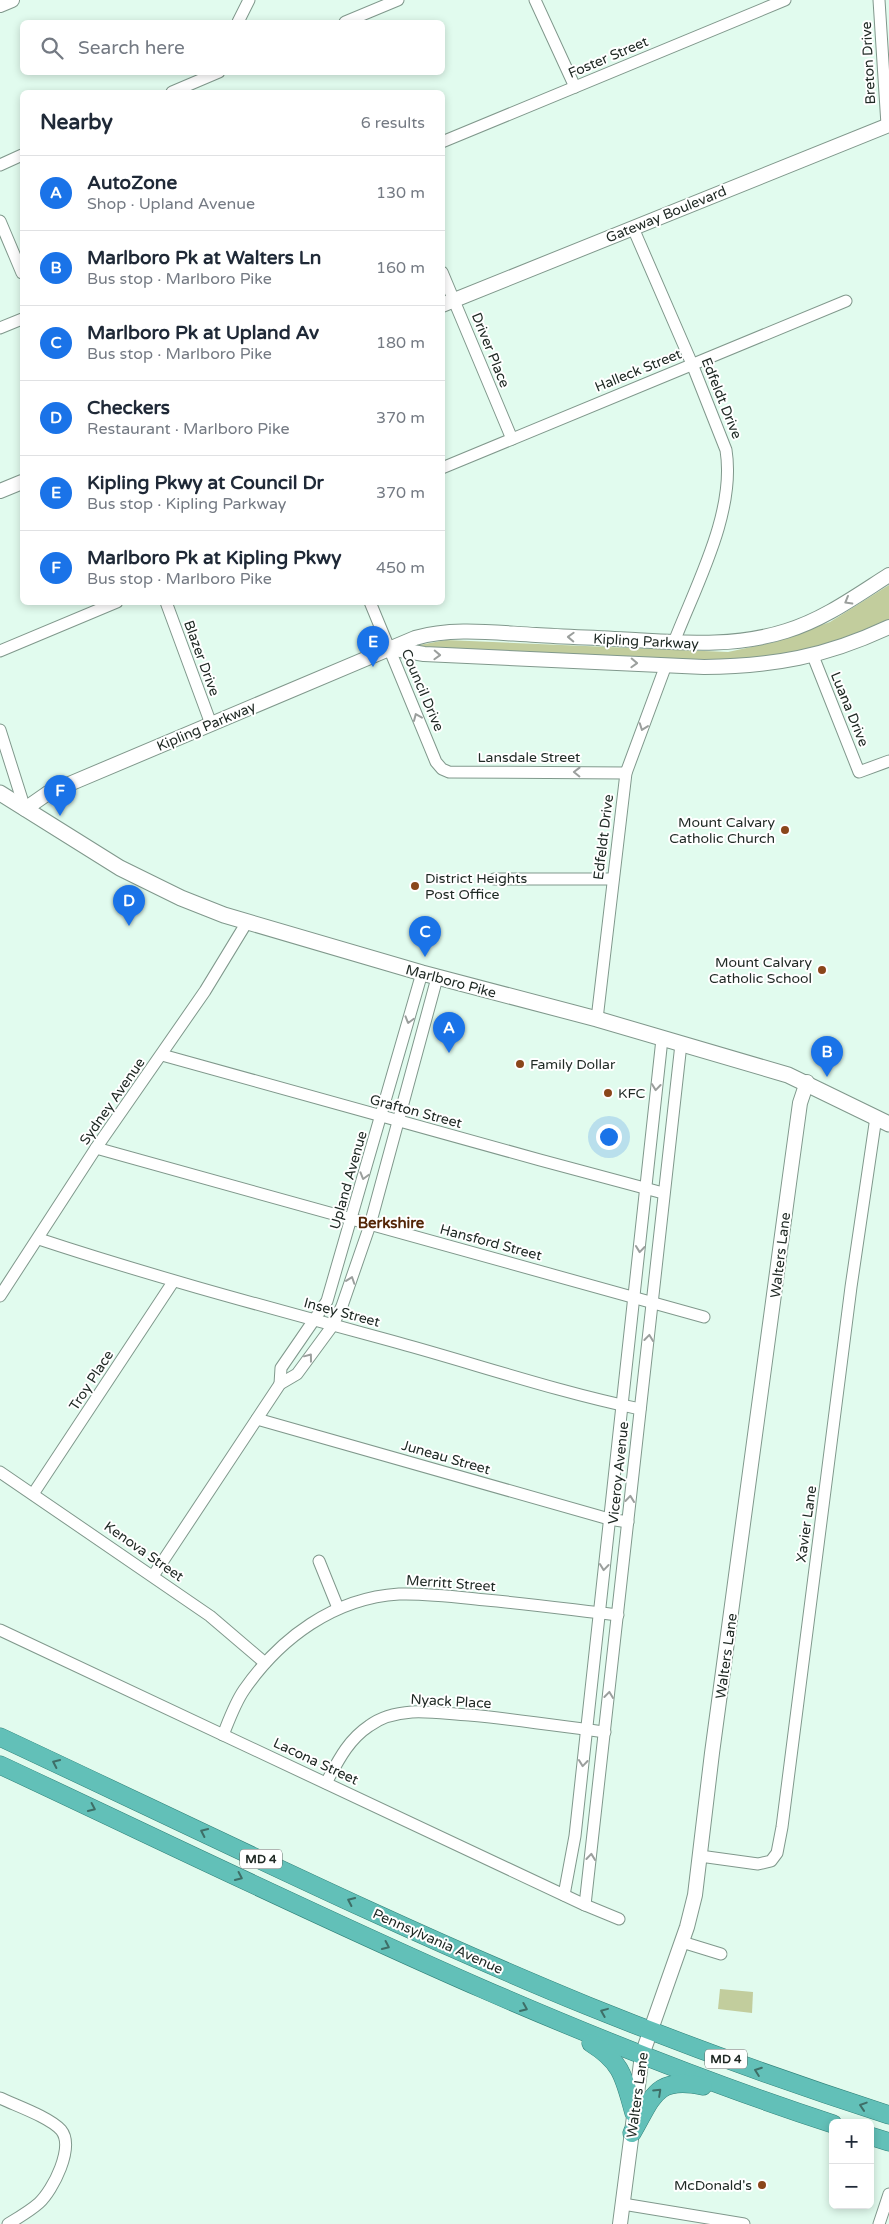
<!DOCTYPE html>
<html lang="en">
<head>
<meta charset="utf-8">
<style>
  body { margin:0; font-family:"Varela Round",sans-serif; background:#f2f2f3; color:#1f2937 }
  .controls { position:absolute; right:15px; bottom:15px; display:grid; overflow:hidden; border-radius:8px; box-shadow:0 2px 8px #0003 }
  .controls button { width:45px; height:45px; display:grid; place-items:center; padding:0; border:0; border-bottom:1px solid #e0e1e3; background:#fff; color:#1f2937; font:25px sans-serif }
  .you { position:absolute; left:608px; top:1136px; width:18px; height:18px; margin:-12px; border:4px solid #fff; border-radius:50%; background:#1a73e8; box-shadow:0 0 0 8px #1a73e833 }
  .badge { display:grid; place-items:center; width:32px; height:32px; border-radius:50%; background:#1a73e8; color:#fff; font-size:16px; font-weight:700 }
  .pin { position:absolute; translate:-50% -41px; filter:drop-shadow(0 1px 2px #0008) }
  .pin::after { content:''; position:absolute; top:26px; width:18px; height:15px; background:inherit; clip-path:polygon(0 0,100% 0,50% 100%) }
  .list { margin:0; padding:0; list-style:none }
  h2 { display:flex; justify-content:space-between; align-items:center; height:65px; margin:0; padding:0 20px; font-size:21px }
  h2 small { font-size:16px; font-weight:400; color:#747a83 }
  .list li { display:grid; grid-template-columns:32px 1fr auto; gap:15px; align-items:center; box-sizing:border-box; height:75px; padding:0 20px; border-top:1px solid #e0e1e3 }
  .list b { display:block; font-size:19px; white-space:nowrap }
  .list p { margin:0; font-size:16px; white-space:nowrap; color:#747a83 }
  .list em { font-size:16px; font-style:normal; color:#747a83 }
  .icon { flex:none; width:28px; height:28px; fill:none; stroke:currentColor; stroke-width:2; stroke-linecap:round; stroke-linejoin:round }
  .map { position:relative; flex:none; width:889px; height:2224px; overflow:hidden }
  .search { position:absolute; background:#fff; box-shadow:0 2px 8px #0003; left:20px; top:20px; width:425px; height:55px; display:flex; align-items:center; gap:12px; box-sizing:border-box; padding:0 18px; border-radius:8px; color:#747a83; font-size:19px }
  .panel { position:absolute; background:#fff; box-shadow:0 2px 8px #0003; left:20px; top:90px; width:425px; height:515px; border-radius:8px }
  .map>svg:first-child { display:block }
  .green { fill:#c2cd9d }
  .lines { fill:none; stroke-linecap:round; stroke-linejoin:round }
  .minor-casing { stroke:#80988c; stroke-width:13 }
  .tertiary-casing { stroke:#80988c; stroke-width:16 }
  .secondary-casing { stroke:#80988c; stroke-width:17 }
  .trunk-casing { stroke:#318179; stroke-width:19 }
  .minor { stroke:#fff; stroke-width:11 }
  .tertiary { stroke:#fff; stroke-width:14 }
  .secondary { stroke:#fff; stroke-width:15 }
  .trunk { stroke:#62c0b8; stroke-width:18 }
  .oneway { stroke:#9b9f9d }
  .oneway2 { stroke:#3e6e67 }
  .poi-dot { fill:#8a461a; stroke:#fff; stroke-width:2 }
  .labels { text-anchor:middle; stroke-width:4; stroke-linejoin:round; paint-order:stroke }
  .shield { fill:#fff; stroke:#636a66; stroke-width:1 }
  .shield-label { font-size:12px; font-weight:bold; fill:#202a25 }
  .street-label { font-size:14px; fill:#202a25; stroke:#fff }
  .poi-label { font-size:14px; fill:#202a25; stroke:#fff; text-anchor:end }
  .neighbourhood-label { font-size:15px; font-weight:bold; fill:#542607; stroke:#fff }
</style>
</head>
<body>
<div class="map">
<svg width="889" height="2224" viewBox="0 0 889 2224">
  <rect width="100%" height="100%" fill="#e1fbee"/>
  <g class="green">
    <path d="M 889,585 L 889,623 L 853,639 L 747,663 L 416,652 L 414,646 L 446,640 L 728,652 L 775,642 L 830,622 Z"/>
    <path d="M 720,1989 L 753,1992 L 752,2013 L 718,2009 Z"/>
  </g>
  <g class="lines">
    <g class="minor-casing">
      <g id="minor">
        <path d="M 535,0 L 575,87"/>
        <path d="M 879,0 L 887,125"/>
        <path d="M 238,22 L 249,0"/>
        <path d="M 345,22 L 398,0"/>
        <path d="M 172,92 L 219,72"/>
        <path d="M 442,142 L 785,0"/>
        <path d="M 0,165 L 22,155"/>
        <path d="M 0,221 L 22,273"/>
        <path d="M 633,228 L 692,364 L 726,450 C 736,512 696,585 674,642"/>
        <path d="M 442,272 L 512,439"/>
        <path d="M 0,328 L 22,319"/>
        <path d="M 442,468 L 846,301"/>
        <path d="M 166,602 L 211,724"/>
        <path d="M 370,602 L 436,762 L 442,769 L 449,772 L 626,773"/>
        <path d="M 0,651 L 117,602"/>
        <path d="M 813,656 L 859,772 L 889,761"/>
        <path d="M 0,730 L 25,809"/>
        <path d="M 494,879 L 613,879"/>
        <path d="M 597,1019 L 626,773 L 666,665"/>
        <path d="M 162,1055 L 540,1160 L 663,1193"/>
        <path d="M 96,1148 L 704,1317"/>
        <path d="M 39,1239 C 157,1278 278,1310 399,1343 C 479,1365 558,1392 640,1409"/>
        <path d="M 0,1296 L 96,1148 L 205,991 L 247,922"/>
        <path d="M 280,1384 L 281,1368 L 327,1301 L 422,973"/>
        <path d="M 257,1419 L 609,1519 L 628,1522"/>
        <path d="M 0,1472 L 210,1616 L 265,1663"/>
        <path d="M 33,1494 L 173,1282"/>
        <path d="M 319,1561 L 338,1608"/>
        <path d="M 153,1576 L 280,1384 L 297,1374 L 333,1325 L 342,1306 L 370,1225 L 437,978"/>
        <path d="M 0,1630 L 585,1905 L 619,1919"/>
        <path d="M 223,1735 C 229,1720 235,1703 244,1690 C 280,1638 334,1598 399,1594 C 428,1593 457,1597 486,1600 C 530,1604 574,1610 618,1615"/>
        <path d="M 326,1783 C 338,1761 348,1740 369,1726 C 381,1717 397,1713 412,1712 C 431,1711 450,1714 469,1715 C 514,1719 559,1726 605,1732"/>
        <path d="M 700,1856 L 758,1864 L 771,1861 L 777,1853 L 782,1827 L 851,1287 L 876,1117"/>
        <path d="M 564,1895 L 575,1836 L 662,1039"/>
        <path d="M 585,1905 L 681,1044"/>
        <path d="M 682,1942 L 721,1954"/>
        <path d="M 0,2098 C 17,2106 49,2117 61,2130 C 75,2147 53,2190 39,2203 C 30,2211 18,2218 8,2224"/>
        <path d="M 623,2204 L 744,2224"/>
        <path d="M 879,2224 L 889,2194"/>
      </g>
    </g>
    <g class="tertiary-casing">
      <g id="tertiary">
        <path d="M 0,5 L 12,0"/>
        <path d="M 442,305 L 889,125"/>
        <path d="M 0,491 L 22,482"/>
        <path d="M 389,648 L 424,654 L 704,667 C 774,666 825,657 889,627"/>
        <path d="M 25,809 L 48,793 L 415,638 C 453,627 496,633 536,635 C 569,637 602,638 635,640 C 686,643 736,647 786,631 C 823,620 856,596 889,575"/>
        <path d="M 620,2224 L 642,2055 L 687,1927 L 695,1895 L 712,1753 L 790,1176 L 800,1103 L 807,1082"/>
      </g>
    </g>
    <g class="secondary-casing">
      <path id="secondary" d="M 0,793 L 120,868 L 181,898 L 224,915 L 422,973 L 597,1019 L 788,1075 L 889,1124"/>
    </g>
    <g class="trunk-casing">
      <g id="trunk">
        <path d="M 0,1737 C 195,1828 388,1924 588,2006 C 687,2046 787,2082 889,2115"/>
        <path d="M 0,1765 C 274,1893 545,2030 833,2124"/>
        <path d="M 591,2043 C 623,2063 624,2078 634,2113"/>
        <path d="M 632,2133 C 653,2097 655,2076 703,2086"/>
        <path d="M 870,2136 L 889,2142"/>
      </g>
    </g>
    <use href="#minor" class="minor"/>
    <use href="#tertiary" class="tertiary"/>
    <use href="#secondary" class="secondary"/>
    <use href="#trunk" class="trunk"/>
  </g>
  <defs><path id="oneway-chevron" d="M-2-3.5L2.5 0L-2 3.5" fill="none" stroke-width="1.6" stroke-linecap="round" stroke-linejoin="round" transform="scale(1.25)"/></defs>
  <g class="oneway">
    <use href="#oneway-chevron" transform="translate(848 601) rotate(150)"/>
    <use href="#oneway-chevron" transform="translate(571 637) rotate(-178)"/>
    <use href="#oneway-chevron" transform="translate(437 655) rotate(2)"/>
    <use href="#oneway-chevron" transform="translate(634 663) rotate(2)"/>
    <use href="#oneway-chevron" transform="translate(417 717) rotate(-113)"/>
    <use href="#oneway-chevron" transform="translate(643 727) rotate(110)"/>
    <use href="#oneway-chevron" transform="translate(577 772) rotate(-179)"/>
    <use href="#oneway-chevron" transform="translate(409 1020) rotate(106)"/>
    <use href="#oneway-chevron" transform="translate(656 1087) rotate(96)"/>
    <use href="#oneway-chevron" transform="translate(364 1176) rotate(106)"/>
    <use href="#oneway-chevron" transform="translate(640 1249) rotate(96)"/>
    <use href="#oneway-chevron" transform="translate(351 1280) rotate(-71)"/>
    <use href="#oneway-chevron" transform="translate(649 1338) rotate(-83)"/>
    <use href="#oneway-chevron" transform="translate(309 1357) rotate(-53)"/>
    <use href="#oneway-chevron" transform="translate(630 1499) rotate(-84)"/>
    <use href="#oneway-chevron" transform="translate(604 1567) rotate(96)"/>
    <use href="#oneway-chevron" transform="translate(609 1695) rotate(-83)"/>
    <use href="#oneway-chevron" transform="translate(583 1763) rotate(96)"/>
    <use href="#oneway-chevron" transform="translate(591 1857) rotate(-84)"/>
  </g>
  <g class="oneway2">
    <use href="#oneway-chevron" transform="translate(56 1763) rotate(-155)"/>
    <use href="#oneway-chevron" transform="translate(92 1808) rotate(25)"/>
    <use href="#oneway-chevron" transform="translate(204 1832) rotate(-155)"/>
    <use href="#oneway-chevron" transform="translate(239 1877) rotate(25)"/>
    <use href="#oneway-chevron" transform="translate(351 1901) rotate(-155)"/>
    <use href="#oneway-chevron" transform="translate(386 1946) rotate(25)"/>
    <use href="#oneway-chevron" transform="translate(524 2008) rotate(23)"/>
    <use href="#oneway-chevron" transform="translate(604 2012) rotate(-158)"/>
    <use href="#oneway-chevron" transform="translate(758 2071) rotate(-160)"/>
    <use href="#oneway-chevron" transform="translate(658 2092) rotate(-43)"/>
    <use href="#oneway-chevron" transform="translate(863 2106) rotate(-162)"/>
  </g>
  <g class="poi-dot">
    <circle cx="785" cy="830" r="5"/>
    <circle cx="415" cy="886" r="5"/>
    <circle cx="822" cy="970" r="5"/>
    <circle cx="520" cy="1064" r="5"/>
    <circle cx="608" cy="1093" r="5"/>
    <circle cx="762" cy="2185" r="5"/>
  </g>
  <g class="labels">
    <g class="shield">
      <rect x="240" y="1849.5" width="42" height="19" rx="4"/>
      <rect x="705" y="2049.5" width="42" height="19" rx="4"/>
    </g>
    <g class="shield-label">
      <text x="261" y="1863">MD 4</text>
      <text x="726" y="2063">MD 4</text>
    </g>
    <g class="street-label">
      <text transform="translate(608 57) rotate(-23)" y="5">Foster Street</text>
      <text transform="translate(868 63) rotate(-93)" y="5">Breton Drive</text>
      <text transform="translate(666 214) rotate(-22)" y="5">Gateway Boulevard</text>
      <text transform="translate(491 350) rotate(68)" y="5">Driver Place</text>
      <text transform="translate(638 370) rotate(-22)" y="5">Halleck Street</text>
      <text transform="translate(722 398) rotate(68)" y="5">Edfeldt Drive</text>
      <text transform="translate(646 641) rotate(3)" y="5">Kipling Parkway</text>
      <text transform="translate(202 658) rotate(70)" y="5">Blazer Drive</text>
      <text transform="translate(423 690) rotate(67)" y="5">Council Drive</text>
      <text transform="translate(850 709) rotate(68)" y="5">Luana Drive</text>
      <text transform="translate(206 726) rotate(-23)" y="5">Kipling Parkway</text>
      <text x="529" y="762">Lansdale Street</text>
      <text transform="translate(603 837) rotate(-83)" y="5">Edfeldt Drive</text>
      <text transform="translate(451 981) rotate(15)" y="5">Marlboro Pike</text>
      <text transform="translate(112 1101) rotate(-55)" y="5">Sydney Avenue</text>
      <text transform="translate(416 1111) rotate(15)" y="5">Grafton Street</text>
      <text transform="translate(348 1180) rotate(-74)" y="5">Upland Avenue</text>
      <text transform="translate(491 1242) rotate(15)" y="5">Hansford Street</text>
      <text transform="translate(780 1255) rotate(-83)" y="5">Walters Lane</text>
      <text transform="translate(342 1312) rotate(15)" y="5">Insey Street</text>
      <text transform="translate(91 1380) rotate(-57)" y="5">Troy Place</text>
      <text transform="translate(446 1457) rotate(16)" y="5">Juneau Street</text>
      <text transform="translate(618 1473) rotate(-84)" y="5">Viceroy Avenue</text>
      <text transform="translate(806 1524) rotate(-82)" y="5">Xavier Lane</text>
      <text transform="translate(144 1551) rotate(35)" y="5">Kenova Street</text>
      <text transform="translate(451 1583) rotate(4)" y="5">Merritt Street</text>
      <text transform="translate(726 1656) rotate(-82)" y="5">Walters Lane</text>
      <text transform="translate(451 1701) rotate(3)" y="5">Nyack Place</text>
      <text transform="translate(316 1761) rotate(25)" y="5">Lacona Street</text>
      <text transform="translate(438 1941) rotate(24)" y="5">Pennsylvania Avenue</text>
      <text transform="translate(637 2095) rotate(-82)" y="5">Walters Lane</text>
    </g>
    <g class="poi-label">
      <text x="775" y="827">Mount Calvary<tspan x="775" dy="16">Catholic Church</tspan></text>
      <text x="425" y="883" text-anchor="start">District Heights<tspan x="425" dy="16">Post Office</tspan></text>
      <text x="812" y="967">Mount Calvary<tspan x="812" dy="16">Catholic School</tspan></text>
      <text x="530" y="1069" text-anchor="start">Family Dollar</text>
      <text x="618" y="1098" text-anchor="start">KFC</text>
      <text x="752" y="2190">McDonald's</text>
    </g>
    <g class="neighbourhood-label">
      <text x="391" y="1228">Berkshire</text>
    </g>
  </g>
</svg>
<div class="controls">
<button>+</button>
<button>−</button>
</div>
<div class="you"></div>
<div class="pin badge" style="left:449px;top:1053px">A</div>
<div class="pin badge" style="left:827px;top:1077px">B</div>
<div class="pin badge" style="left:425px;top:957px">C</div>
<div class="pin badge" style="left:129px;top:926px">D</div>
<div class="pin badge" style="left:373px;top:667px">E</div>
<div class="pin badge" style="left:60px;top:816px">F</div>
<div class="search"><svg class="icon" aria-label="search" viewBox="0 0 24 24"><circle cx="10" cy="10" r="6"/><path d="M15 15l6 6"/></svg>Search here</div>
<section class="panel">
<h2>Nearby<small>6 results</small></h2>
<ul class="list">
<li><span class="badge">A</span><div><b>AutoZone</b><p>Shop · Upland Avenue</p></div><em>130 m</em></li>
<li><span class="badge">B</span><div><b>Marlboro Pk at Walters Ln</b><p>Bus stop · Marlboro Pike</p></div><em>160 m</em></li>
<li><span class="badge">C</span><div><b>Marlboro Pk at Upland Av</b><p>Bus stop · Marlboro Pike</p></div><em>180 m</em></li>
<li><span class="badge">D</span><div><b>Checkers</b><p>Restaurant · Marlboro Pike</p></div><em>370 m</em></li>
<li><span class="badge">E</span><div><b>Kipling Pkwy at Council Dr</b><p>Bus stop · Kipling Parkway</p></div><em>370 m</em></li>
<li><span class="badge">F</span><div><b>Marlboro Pk at Kipling Pkwy</b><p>Bus stop · Marlboro Pike</p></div><em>450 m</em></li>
</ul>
</section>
</div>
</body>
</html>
